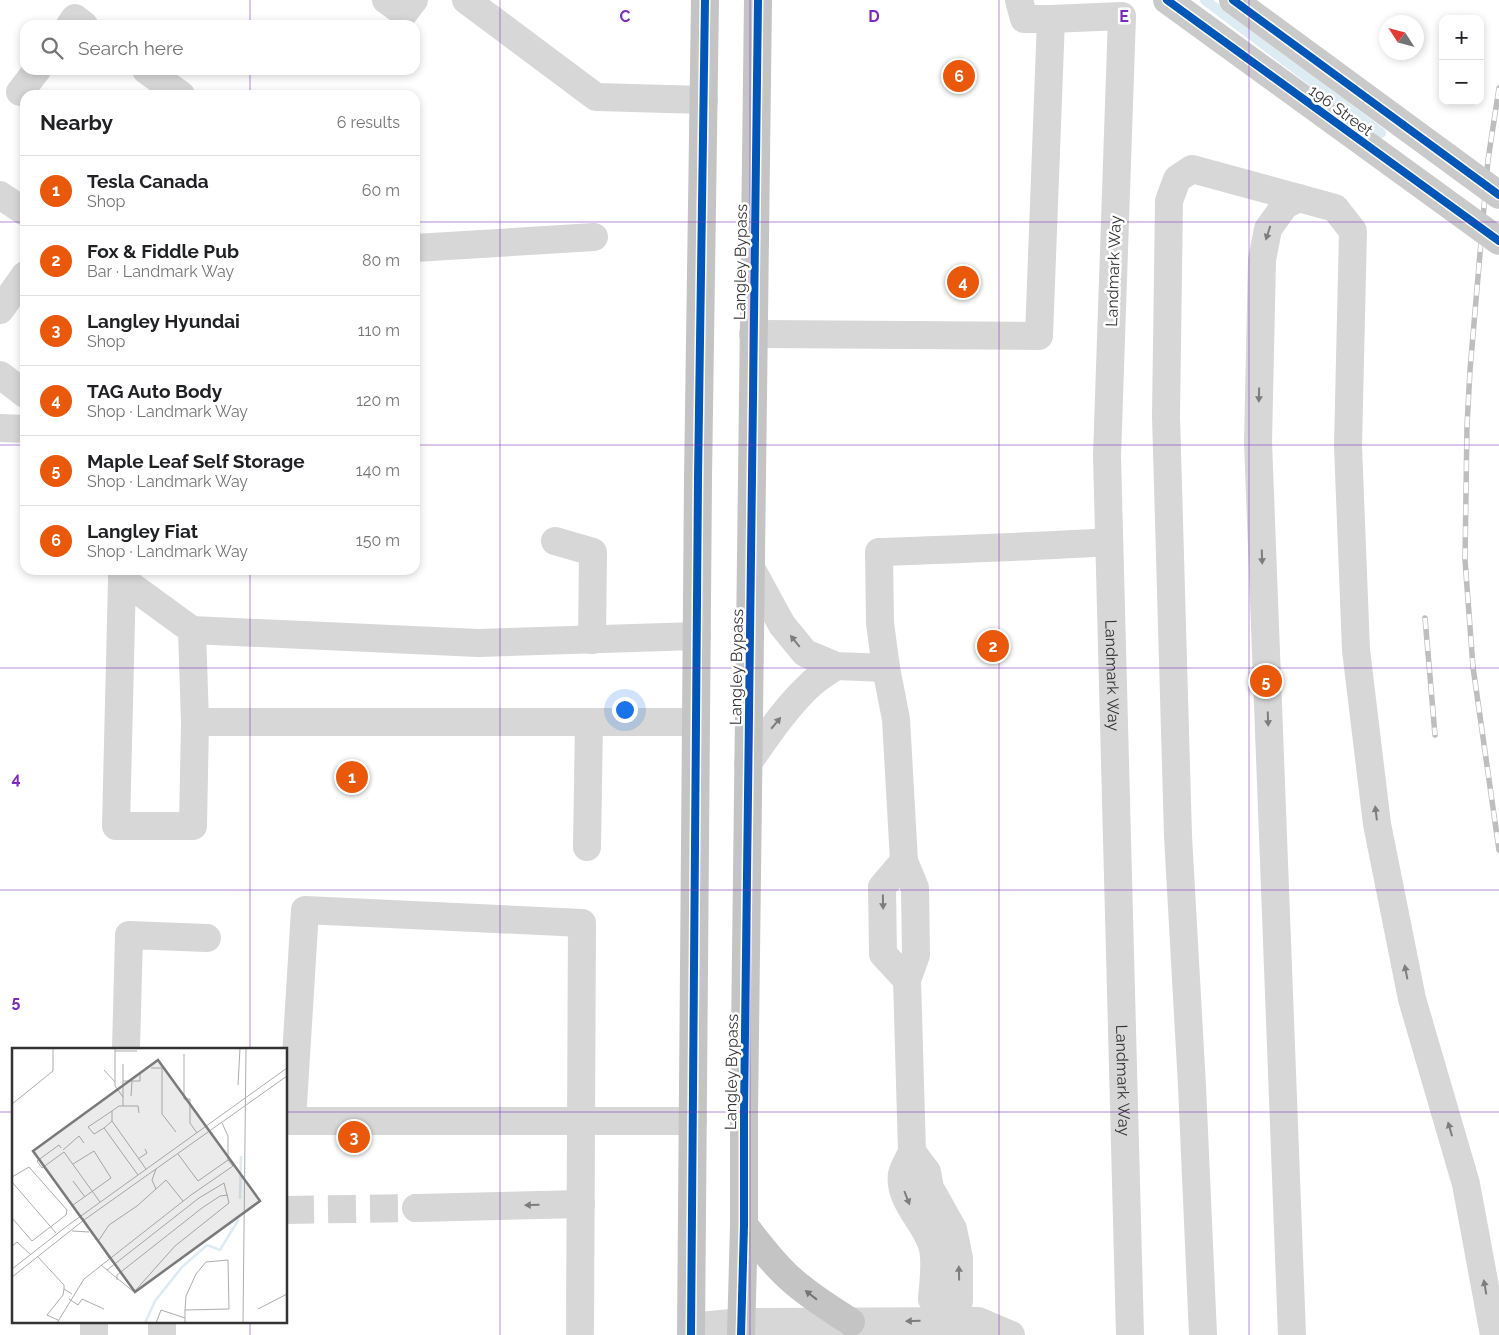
<!DOCTYPE html>
<html lang="en">
<head>
<meta charset="utf-8">
<style>
  body { margin:0; font-family:Raleway,sans-serif; background:#f6f6f6; color:#202124 }
  .controls { position:absolute; right:15px; top:15px; display:grid; overflow:hidden; border-radius:10px; box-shadow:0 2px 8px #0003 }
  .controls button { width:45px; height:45px; display:grid; place-items:center; padding:0; border:0; border-bottom:1px solid #e0e0e0; background:#fff; color:#202124; font:25px sans-serif }
  .compass { position:absolute; left:1379px; top:15px; width:45px; height:45px; border-radius:50%; background:#fff; box-shadow:0 2px 8px #0003; rotate:306deg }
  .you { position:absolute; left:624px; top:709px; width:18px; height:18px; margin:-12px; border:4px solid #fff; border-radius:50%; background:#1a73e8; box-shadow:0 0 0 8px #1a73e833 }
  .badge { display:grid; place-items:center; width:32px; height:32px; border-radius:50%; background:#ea580c; color:#fff; font-size:16px; font-weight:700 }
  .pin { position:absolute; translate:-50% -50%; border:2px solid #fff; box-shadow:0 1px 5px #0006 }
  .list { margin:0; padding:0; list-style:none }
  h2 { display:flex; justify-content:space-between; align-items:center; height:65px; margin:0; padding:0 20px; font-size:21px }
  h2 small { font-size:16px; font-weight:400; color:#757577 }
  .list li { display:grid; grid-template-columns:32px 1fr auto; gap:15px; align-items:center; box-sizing:border-box; height:70px; padding:0 20px; border-top:1px solid #e0e0e0 }
  .list b { display:block; font-size:19px; white-space:nowrap }
  .list p { margin:0; font-size:16px; white-space:nowrap; color:#757577 }
  .list em { font-size:16px; font-style:normal; color:#757577 }
  .icon { flex:none; width:28px; height:28px; fill:none; stroke:currentColor; stroke-width:2; stroke-linecap:round; stroke-linejoin:round }
  .map { position:relative; flex:none; width:1499px; height:1335px; overflow:hidden }
  .search { position:absolute; background:#fff; box-shadow:0 2px 8px #0003; left:20px; top:20px; width:400px; height:55px; display:flex; align-items:center; gap:12px; box-sizing:border-box; padding:0 18px; border-radius:15px; color:#757577; font-size:19px }
  .panel { position:absolute; background:#fff; box-shadow:0 2px 8px #0003; left:20px; top:90px; width:400px; height:485px; border-radius:15px }
  .map>svg:first-child { display:block }
  .lines { fill:none; stroke-linecap:round; stroke-linejoin:round }
  .stream { stroke:#ddebf3; stroke-width:10 }
  .minor-tunnel { stroke:#d6d6d6; stroke-width:28; stroke-dasharray:28 14; stroke-linecap:butt }
  .minor { stroke:#d7d7d7; stroke-width:28 }
  .highway { stroke:#c4c4c4; stroke-width:28 }
  .rail-casing { stroke:#bebebe; stroke-width:5.5 }
  .rail { stroke:#fff; stroke-width:4; stroke-dasharray:11; stroke-linecap:butt }
  .major-bridge { stroke:#cacaca; stroke-width:28 }
  .cycleway-casing { stroke:#fff; stroke-width:11 }
  .cycleway { stroke:#0057b8; stroke-width:8 }
  .oneway { fill:#7d7d7d }
  .oneway2 { fill:#747474 }
  .grid { fill:none; stroke:#7b2cbf; stroke-width:1; stroke-opacity:0.55 }
  .labels { text-anchor:middle; stroke-width:5; stroke-linejoin:round; paint-order:stroke }
  .street-label { font-size:16px; fill:#333; stroke:#fff }
  .inset-river { fill:none; stroke:#ddebf3; stroke-width:2.5 }
  .inset-road { fill:none; stroke:#adadad; stroke-width:1 }
  .view { fill:#7a7a7a; fill-opacity:0.15; stroke:#7a7a7a; stroke-width:2.5 }
  .inset-edge { fill:none; stroke:#333; stroke-width:2.5 }
  .grid-label { font-size:16px; text-anchor:middle; font-weight:bold; fill:#7b2cbf; stroke:#fff; stroke-width:5; stroke-linejoin:round; paint-order:stroke }
</style>
</head>
<body>
<div class="map">
<svg width="1499" height="1335" viewBox="0 0 1499 1335">
  <rect width="100%" height="100%" fill="#fff"/>
  <g class="lines">
    <path class="stream" d="M 1205,0 L 1381,133"/>
    <path class="minor-tunnel" d="M 286,1210 L 416,1208"/>
    <g class="minor">
      <path d="M 386,0 L 404,13 L 414,0"/>
      <path d="M 466,0 L 596,97 L 704,100"/>
      <path d="M 1019,0 L 1024,19 L 1051,19"/>
      <path d="M 70,25 L 75,18 L 84,25"/>
      <path d="M 146,70 L 181,95"/>
      <path d="M 20,92 L 37,70"/>
      <path d="M 0,195 L 25,212"/>
      <path d="M 415,248 L 594,237"/>
      <path d="M 0,310 L 25,275"/>
      <path id="s1" d="M 753,334 L 1039,336 L 1051,19 L 1122,16 L 1107,456 L 1130,1335"/>
      <path d="M 0,375 L 25,394"/>
      <path d="M 0,428 L 25,429"/>
      <path d="M 555,541 L 593,552 L 592,640"/>
      <path d="M 751,568 L 782,625 L 805,653 L 836,666 L 886,668"/>
      <path d="M 123,570 L 122,579 L 192,630 L 195,722 L 696,722"/>
      <path d="M 122,579 L 116,826 L 193,826 L 195,722"/>
      <path d="M 192,630 L 478,643 L 697,636"/>
      <path d="M 748,763 C 767,736 786,707 811,684 C 818,677 828,672 836,666"/>
      <path d="M 587,847 L 589,722"/>
      <path d="M 904,861 L 882,887 L 883,954 L 907,980"/>
      <path d="M 126,1049 L 129,935 L 207,938"/>
      <path d="M 286,1121 L 693,1121"/>
      <path d="M 292,1121 L 305,910 L 582,923 L 580,1333"/>
      <path d="M 912,1152 L 927,1172 L 930,1188 L 953,1229 L 959,1258 L 959,1301 L 953,1320 L 932,1299 C 933,1282 937,1261 932,1245 C 925,1222 898,1200 902,1174 C 904,1167 909,1158 912,1152 L 907,980 L 916,955 L 915,888 L 904,861 L 896,719 L 886,668 L 880,623 L 879,552 C 956,549 1032,547 1109,542"/>
      <path d="M 416,1208 L 581,1204"/>
      <path d="M 162,1321 L 162,1335"/>
      <path d="M 691,1327 L 741,1322 L 978,1321 L 1011,1335"/>
      <path d="M 94,1335 L 94,1321"/>
      <path d="M 1203,1335 L 1192,1086 L 1178,836 L 1166,416 L 1169,201 L 1177,179 L 1192,169 L 1335,208 L 1353,231 L 1348,446 L 1356,650 L 1377,824 L 1412,999 L 1466,1184 L 1494,1335"/>
      <path d="M 1292,1335 L 1258,442 L 1262,260 L 1268,229 L 1285,205 L 1299,198"/>
    </g>
    <g class="highway">
      <path d="M 744,1225 C 759,1244 774,1265 793,1281 C 811,1297 831,1309 851,1322"/>
      <path d="M 691,1335 L 698,478 L 705,0"/>
      <path d="M 741,1335 L 744,1225 L 744,1113 L 758,0"/>
    </g>
    <g class="rail-casing">
      <g id="rail">
        <path d="M 1499,88 L 1488,160 L 1470,370 L 1467,426 L 1465,560 L 1473,667 L 1499,850"/>
        <path d="M 1425,618 L 1435,735"/>
      </g>
    </g>
    <use href="#rail" class="rail"/>
    <g class="major-bridge">
      <path d="M 1167,0 L 1499,241"/>
      <path d="M 1233,0 L 1499,195"/>
    </g>
    <g class="cycleway-casing">
      <g id="cycleway">
        <path d="M 1167,0 L 1499,241"/>
        <path d="M 1233,0 L 1499,195"/>
        <path d="M 691,1335 L 698,478 L 705,0"/>
        <path d="M 741,1335 L 744,1225 L 744,1113 L 758,0"/>
      </g>
    </g>
    <use href="#cycleway" class="cycleway"/>
  </g>
  <defs><path id="oneway-solid" d="M-6-.8H1V-3.2L6.5 0L1 3.2V.8H-6Z" transform="scale(1.25)"/></defs>
  <g class="oneway">
    <use href="#oneway-solid" transform="translate(1268 233) rotate(108)"/>
    <use href="#oneway-solid" transform="translate(1259 395) rotate(91)"/>
    <use href="#oneway-solid" transform="translate(1262 557) rotate(88)"/>
    <use href="#oneway-solid" transform="translate(795 641) rotate(-129)"/>
    <use href="#oneway-solid" transform="translate(1268 719) rotate(88)"/>
    <use href="#oneway-solid" transform="translate(776 723) rotate(-50)"/>
    <use href="#oneway-solid" transform="translate(1376 813) rotate(-97)"/>
    <use href="#oneway-solid" transform="translate(883 902) rotate(89)"/>
    <use href="#oneway-solid" transform="translate(1406 972) rotate(-101)"/>
    <use href="#oneway-solid" transform="translate(1450 1129) rotate(-106)"/>
    <use href="#oneway-solid" transform="translate(907 1198) rotate(69)"/>
    <use href="#oneway-solid" transform="translate(532 1205) rotate(179)"/>
    <use href="#oneway-solid" transform="translate(959 1273) rotate(-91)"/>
    <use href="#oneway-solid" transform="translate(1485 1287) rotate(-100)"/>
    <use href="#oneway-solid" transform="translate(913 1321) rotate(179)"/>
  </g>
  <use class="oneway2" href="#oneway-solid" transform="translate(811 1295) rotate(-142)"/>
  <path class="grid" d="M 250,0 L 250,25M 500,0 L 500,1335M 750,0 L 750,1335M 999,0 L 999,1335M 1249,0 L 1249,1335M 250,70 L 250,95M 0,222 L 25,222M 415,222 L 1499,222M 0,445 L 25,445M 415,445 L 1499,445M 250,570 L 250,1049M 0,668 L 1499,668M 0,890 L 1499,890M 0,1112 L 14,1112M 286,1112 L 1499,1112M 250,1321 L 250,1335"/>
  <g class="labels">
    <g class="street-label">
      <text transform="translate(1341 110) rotate(36)" y="6">196 Street</text>
      <text transform="translate(740 262) rotate(-89)" y="6">Langley Bypass</text>
      <text transform="translate(1113 271) rotate(-88)" y="6">Landmark Way</text>
      <text transform="translate(736 667) rotate(-89)" y="6">Langley Bypass</text>
      <text dy="6" stroke="none"><textPath href="#s1" startOffset="1334">Landmark Way</textPath></text>
      <text transform="translate(731 1072) rotate(-89)" y="6">Langley Bypass</text>
      <text dy="6" stroke="none"><textPath href="#s1" startOffset="1739">Landmark Way</textPath></text>
    </g>
  </g>
  <g transform="translate(12 1048)">
    <rect width="275" height="275" fill="#fff"/>
    <path class="inset-river" d="M 228,151 L 229,108M 133,275 L 143,253 L 170,219 L 195,197 L 208,202 L 227,171"/>
    <path class="inset-road" d="M 103,0 L 103,38 L 111,49M 103,3 L 125,3M 172,6 L 172,51 L 178,51 L 178,75 L 185,85M 111,16 L 111,58M 139,20 L 150,20 L 150,66 L 164,84M 92,22 L 103,34M 111,33 L 128,33 L 128,25M 226,37 L 228,0M 119,48 L 120,33M 0,56 L 41,23 L 41,0M 100,73 L 134,121M 210,75 L 216,88 L 216,112M 92,80 L 82,86 L 76,79 L 100,63M 49,100 L 47,97 L 25,113 L 30,120 L 52,104 L 88,154M 51,102 L 67,88 L 72,95M 126,111 L 135,105 L 133,101M 126,127 L 92,80 L 100,73 L 100,63 L 107,58 L 126,58 L 127,65M 0,129 L 17,119 L 55,162 L 54,167 L 20,193 L 0,170M 61,133 L 73,149M 0,134 L 44,185M 144,141 L 140,132 L 144,121M 61,157 L 99,130 L 82,103 L 61,116M 71,170 L 97,210M 60,183 L 77,184M 87,192 L 97,177 L 125,158 L 154,132 L 171,153M 0,198 L 5,194 L 18,206M 25,208 L 52,237 L 52,241 L 60,246M 89,217 L 122,244 L 163,198 L 217,155 L 212,135 L 187,150 L 95,222M 0,221 L 55,178 L 275,20M 0,229 L 72,172 L 275,28M 105,232 L 105,227 L 190,160 L 208,148 L 216,147M 57,251 L 66,257 L 70,251 L 92,261M 246,261 L 275,246M 46,272 L 35,267 L 51,247 L 52,241M 45,275 L 72,231 L 179,147 L 221,118 L 216,112 L 186,133 L 166,106M 144,275 L 149,262 L 173,270M 173,275 L 173,262 L 174,248 L 184,226 L 194,214 L 216,212 L 217,261 L 173,262M 231,275 L 234,0"/>
    <path class="view" d="M 146,12 L 248,153 L 123,244 L 21,103 Z"/>
    <rect width="275" height="275" class="inset-edge"/>
  </g>
  <g class="grid-label">
    <text x="625" y="22">C</text>
    <text x="874" y="22">D</text>
    <text x="1124" y="22">E</text>
    <text x="16" y="784">4</text>
    <text x="16" y="1007">5</text>
  </g>
</svg>
<div class="controls">
<button>+</button>
<button>−</button>
</div>
<svg class="compass" viewBox="-18 -18 36 36"><path d="M0-13l5 13h-10z" fill="#e53935"/><path d="M0 13l5-13h-10z" fill="#757577"/></svg>
<div class="you"></div>
<div class="pin badge" style="left:352px;top:777px">1</div>
<div class="pin badge" style="left:993px;top:646px">2</div>
<div class="pin badge" style="left:354px;top:1137px">3</div>
<div class="pin badge" style="left:963px;top:282px">4</div>
<div class="pin badge" style="left:1266px;top:681px">5</div>
<div class="pin badge" style="left:959px;top:76px">6</div>
<div class="search"><svg class="icon" aria-label="search" viewBox="0 0 24 24"><circle cx="10" cy="10" r="6"/><path d="M15 15l6 6"/></svg>Search here</div>
<section class="panel">
<h2>Nearby<small>6 results</small></h2>
<ul class="list">
<li><span class="badge">1</span><div><b>Tesla Canada</b><p>Shop</p></div><em>60 m</em></li>
<li><span class="badge">2</span><div><b>Fox &amp; Fiddle Pub</b><p>Bar · Landmark Way</p></div><em>80 m</em></li>
<li><span class="badge">3</span><div><b>Langley Hyundai</b><p>Shop</p></div><em>110 m</em></li>
<li><span class="badge">4</span><div><b>TAG Auto Body</b><p>Shop · Landmark Way</p></div><em>120 m</em></li>
<li><span class="badge">5</span><div><b>Maple Leaf Self Storage</b><p>Shop · Landmark Way</p></div><em>140 m</em></li>
<li><span class="badge">6</span><div><b>Langley Fiat</b><p>Shop · Landmark Way</p></div><em>150 m</em></li>
</ul>
</section>
</div>
</body>
</html>
